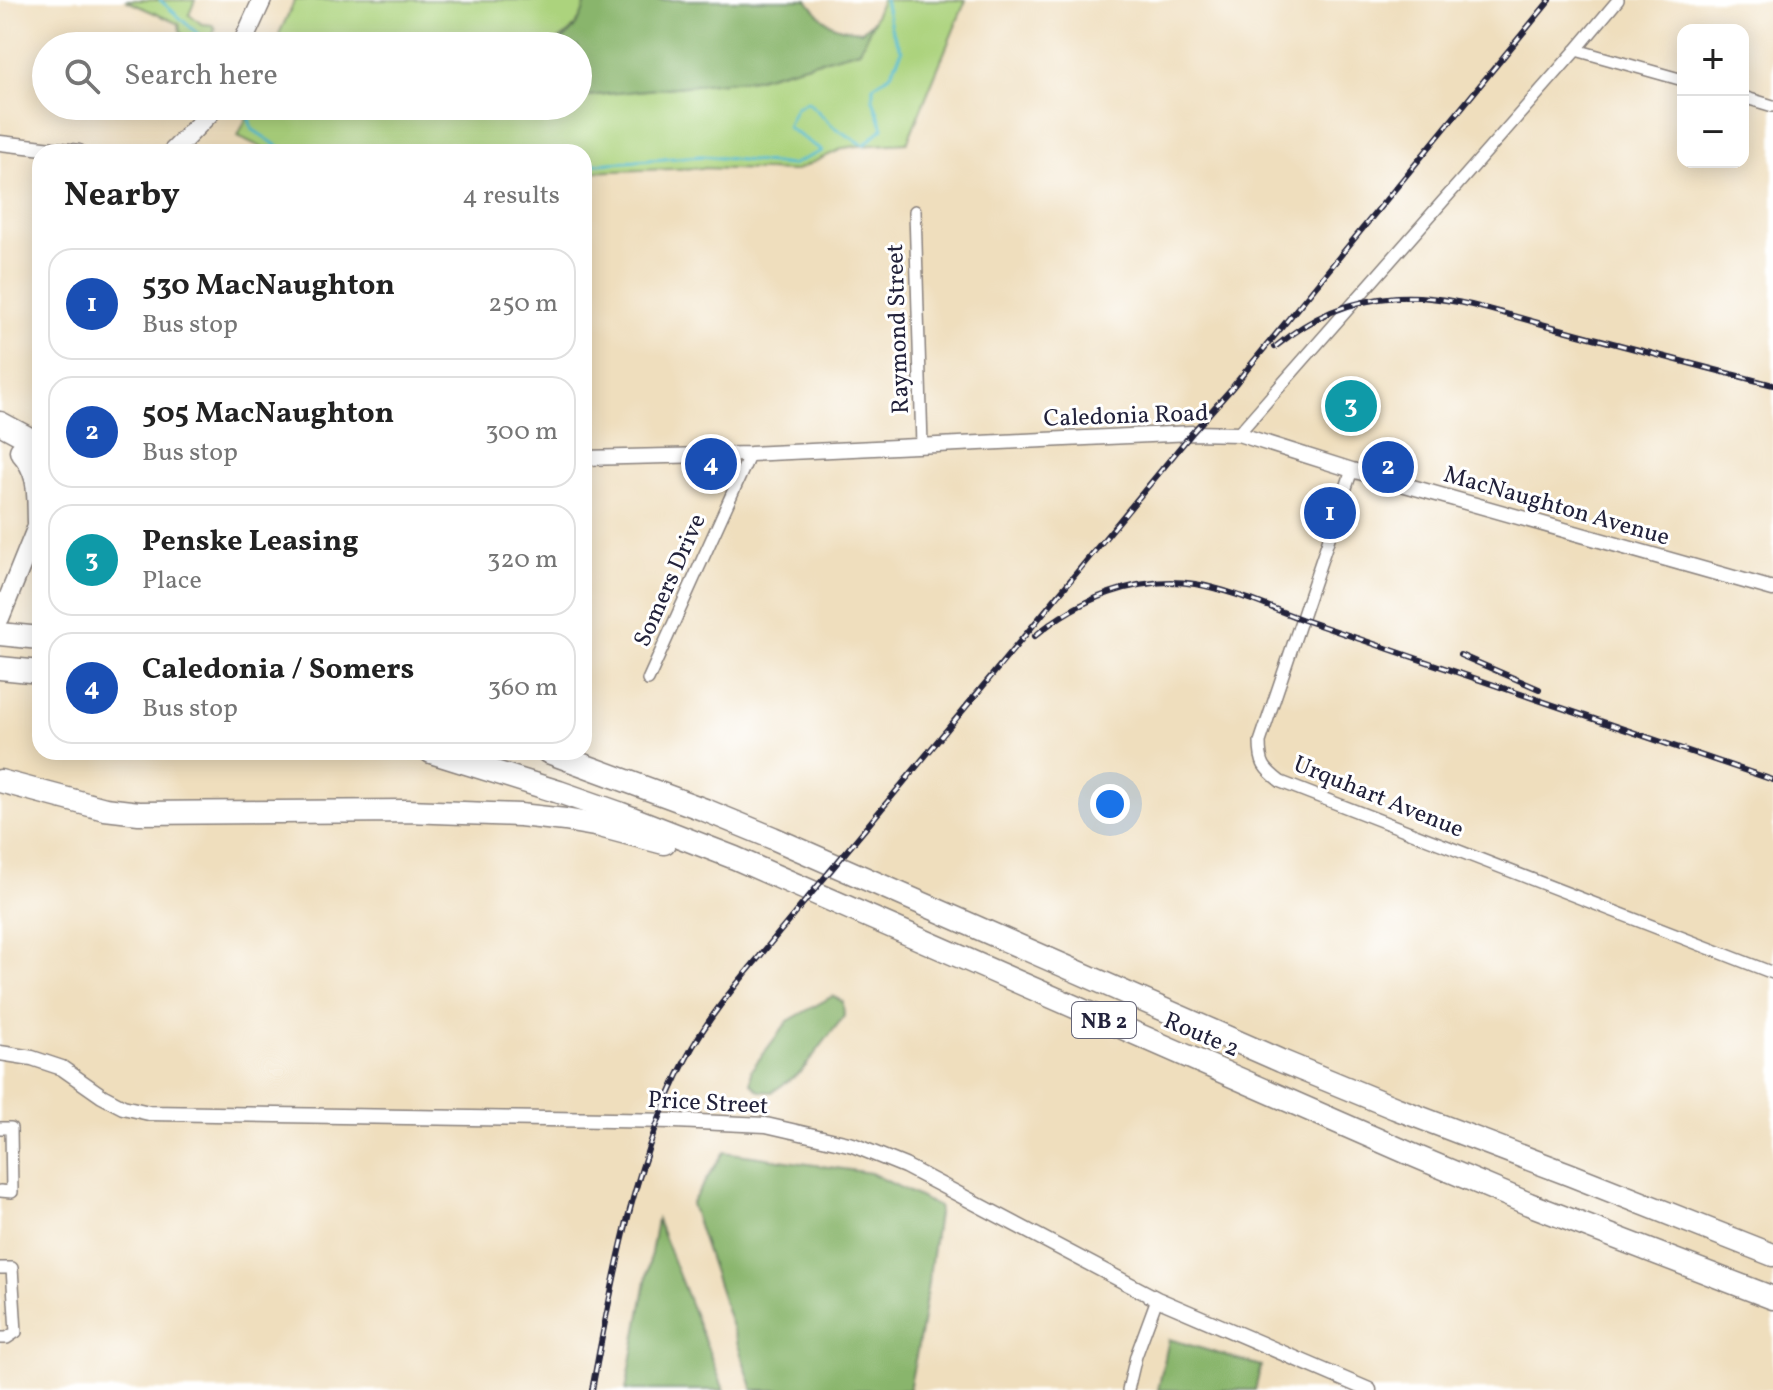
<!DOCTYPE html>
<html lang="en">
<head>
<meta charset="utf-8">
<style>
  body { margin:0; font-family:Vollkorn,serif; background:#f2f2f2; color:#222 }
  .controls { position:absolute; right:24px; top:24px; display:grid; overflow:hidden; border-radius:16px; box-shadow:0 4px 20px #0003 }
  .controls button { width:72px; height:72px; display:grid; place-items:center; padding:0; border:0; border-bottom:2px solid #e0e0e0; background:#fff; color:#222; font:40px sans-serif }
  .you { position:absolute; left:1110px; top:804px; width:28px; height:28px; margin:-20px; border:6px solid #fff; border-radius:50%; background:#1a73e8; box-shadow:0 0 0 12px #1a73e833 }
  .badge { display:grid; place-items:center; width:52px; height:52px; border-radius:50%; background:#db2777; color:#fff; font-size:26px; font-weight:700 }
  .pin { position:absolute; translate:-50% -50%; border:4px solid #fff; box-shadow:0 2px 8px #0006 }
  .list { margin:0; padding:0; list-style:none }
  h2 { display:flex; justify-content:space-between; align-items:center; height:104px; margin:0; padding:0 32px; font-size:34px }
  h2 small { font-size:26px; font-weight:400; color:#767676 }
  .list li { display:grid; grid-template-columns:52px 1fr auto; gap:24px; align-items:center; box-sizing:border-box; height:112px; margin:0 16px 16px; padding:0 16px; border:2px solid #e0e0e0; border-radius:24px }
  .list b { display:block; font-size:30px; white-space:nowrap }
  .list p { margin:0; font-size:26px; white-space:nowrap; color:#767676 }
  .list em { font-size:26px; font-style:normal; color:#767676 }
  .icon { flex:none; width:44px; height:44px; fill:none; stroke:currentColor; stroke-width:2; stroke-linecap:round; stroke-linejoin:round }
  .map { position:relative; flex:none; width:1773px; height:1390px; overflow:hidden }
  .search { position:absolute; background:#fff; box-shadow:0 4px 20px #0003; left:32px; top:32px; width:560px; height:88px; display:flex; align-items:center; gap:20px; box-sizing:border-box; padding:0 28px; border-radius:44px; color:#767676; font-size:30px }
  .panel { position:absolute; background:#fff; box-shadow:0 4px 20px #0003; left:32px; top:144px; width:560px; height:616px; border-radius:24px }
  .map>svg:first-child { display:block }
  .green { fill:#acd37d; stroke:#677a5c; stroke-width:2 }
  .forest { fill:#89b56c; stroke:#566c54; stroke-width:2 }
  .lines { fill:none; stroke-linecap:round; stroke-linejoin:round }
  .stream { stroke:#54bcd1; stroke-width:3 }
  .minor-casing { stroke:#88807c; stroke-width:14 }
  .tertiary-casing { stroke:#88807c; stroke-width:17 }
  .primary-casing { stroke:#88807c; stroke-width:21 }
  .motorway-casing { stroke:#88807c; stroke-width:25 }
  .minor { stroke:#fff; stroke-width:11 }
  .tertiary { stroke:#fff; stroke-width:14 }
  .primary { stroke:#fff; stroke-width:18 }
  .motorway { stroke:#fff; stroke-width:22 }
  .rail-casing { stroke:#22223b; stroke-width:6 }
  .rail { stroke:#fff; stroke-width:3; stroke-dasharray:9; stroke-linecap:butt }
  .labels { text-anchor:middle; stroke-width:6; stroke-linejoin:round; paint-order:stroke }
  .shield { fill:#fff; stroke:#646476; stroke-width:2 }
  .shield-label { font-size:22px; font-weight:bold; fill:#22223b }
  .street-label { font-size:24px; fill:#22223b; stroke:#fff }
</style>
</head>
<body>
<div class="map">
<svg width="1773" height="1390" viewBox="0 0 1773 1390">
  <rect width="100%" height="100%" fill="#fff"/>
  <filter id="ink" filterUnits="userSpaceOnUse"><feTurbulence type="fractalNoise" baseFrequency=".0125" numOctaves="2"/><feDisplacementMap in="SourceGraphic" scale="16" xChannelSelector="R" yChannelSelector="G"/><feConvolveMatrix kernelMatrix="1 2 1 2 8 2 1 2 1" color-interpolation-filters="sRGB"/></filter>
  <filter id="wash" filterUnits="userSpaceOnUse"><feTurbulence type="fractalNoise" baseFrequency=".006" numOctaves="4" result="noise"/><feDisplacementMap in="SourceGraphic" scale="32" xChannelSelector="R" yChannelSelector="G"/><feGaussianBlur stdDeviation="1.8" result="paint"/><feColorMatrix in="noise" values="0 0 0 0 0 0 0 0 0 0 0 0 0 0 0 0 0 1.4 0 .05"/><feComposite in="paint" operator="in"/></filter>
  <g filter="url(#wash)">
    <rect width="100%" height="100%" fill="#efdebd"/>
    <g class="green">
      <path d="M 125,0 L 195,0 L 189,15 L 202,24 L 212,25 L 215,28 L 214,32 L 204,46 L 192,46 L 180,31 L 179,24 Z"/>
      <path d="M 295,0 L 585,0 L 586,2 C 582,24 564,42 542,46 L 280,46 L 279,34 Z"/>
      <path d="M 882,0 L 966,0 L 907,143 L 857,146 L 844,148 L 794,171 L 701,168 L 584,172 L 584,152 L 271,152 L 238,136 L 252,106 L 578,106 L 578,97 L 754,79 L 860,50 Z"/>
    </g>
    <g class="forest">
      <path d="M 585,0 L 807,0 C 825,23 831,29 862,31 L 874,20 L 860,50 L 754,79 L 578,97 L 578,46 L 542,46 C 549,45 556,44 562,40 C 573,32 586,13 585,0 Z"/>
      <path d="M 833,996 L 843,1002 L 844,1016 L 801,1072 L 772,1092 L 759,1091 L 751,1083 L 751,1070 L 788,1021 Z"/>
      <path d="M 724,1152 L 871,1173 L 939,1207 L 921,1331 L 909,1390 L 753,1390 L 691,1204 Z"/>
      <path d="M 657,1220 L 724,1390 L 626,1390 Z"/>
      <path d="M 1169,1339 L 1261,1366 L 1255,1390 L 1158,1390 Z"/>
    </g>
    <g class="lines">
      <g class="stream">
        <path d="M 160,0 L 207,42"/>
        <path d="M 257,106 L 249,119 L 252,129 L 285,151 L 296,148 L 319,152"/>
        <path d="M 584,165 L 702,156 L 791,165 L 822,151 L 787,127 L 796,107 L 807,101 L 835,128 L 864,145 L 883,128 L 873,99 L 873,86 L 890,75 L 902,51 L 891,28 L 885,0"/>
      </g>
    </g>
  </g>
  <g filter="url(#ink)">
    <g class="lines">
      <g class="minor-casing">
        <g id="minor">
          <path d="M 1576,50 L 1683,80"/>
          <path d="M 1743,97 L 1773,106"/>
          <path d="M 915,211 L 922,445"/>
          <path d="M 1238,434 L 1576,50 L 1618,0"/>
          <path d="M 1352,470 L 1260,742 C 1260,764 1264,769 1281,782 L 1773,973"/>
          <path d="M 648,680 L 750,454"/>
          <path d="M 0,1128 L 11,1128 L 12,1192 L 0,1191"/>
          <path d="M 0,1268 L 12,1268 L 16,1332 L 7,1338 L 0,1338"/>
          <path d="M 1128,1390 L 1136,1356 L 1157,1299"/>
        </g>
      </g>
      <g class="tertiary-casing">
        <g id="tertiary">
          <path d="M 0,143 L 79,152"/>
          <path d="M 584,458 L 750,454 L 1192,433 L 1238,434 L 1352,470 L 1773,589"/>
          <path d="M 0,1053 L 32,1058 L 62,1068 L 102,1096 L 123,1107 L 149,1113 L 675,1121 L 766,1125 L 853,1145 L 905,1166 L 1157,1299 L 1369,1390"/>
        </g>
      </g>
      <g class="primary-casing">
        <g id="primary">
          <path d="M 241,46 L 262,0"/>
          <path d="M 172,152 L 211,112"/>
          <path d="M 0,618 L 40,519"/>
        </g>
      </g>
      <g class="motorway-casing">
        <g id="motorway">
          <path d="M 0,423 L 26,437 L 40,448"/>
          <path d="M 21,451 C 41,473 38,493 39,522"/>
          <path d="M 0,634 L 40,638"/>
          <path d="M 0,668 L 40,672"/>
          <path d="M 431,752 L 559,792 L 619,813 L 735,858 L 1415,1156 L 1529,1204 L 1773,1298"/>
          <path d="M 548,752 L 705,810 L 773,838 L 1281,1061 L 1395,1108 L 1571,1175 L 1773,1255"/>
          <path d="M 0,781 L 105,809 L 139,813 L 407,811 L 520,815 L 565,820 L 600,826 L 664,843"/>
        </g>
      </g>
      <use href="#minor" class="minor"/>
      <use href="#tertiary" class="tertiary"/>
      <use href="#primary" class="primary"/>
      <use href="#motorway" class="motorway"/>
      <g class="rail-casing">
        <g id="rail">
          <path d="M 1275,347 C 1313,316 1347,301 1397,297 C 1450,294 1503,314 1553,327 C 1626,347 1700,366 1773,385"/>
          <path d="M 1035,636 C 1078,599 1138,575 1195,584 C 1231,590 1266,606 1301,619 L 1773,780"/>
          <path d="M 1460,655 L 1539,689"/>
          <path d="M 592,1390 C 613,1279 633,1161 686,1059 C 705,1022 733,988 760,956 C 793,915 827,875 860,835 C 971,701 1082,567 1192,433 L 1231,389 L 1550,0"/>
        </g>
      </g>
      <use href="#rail" class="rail"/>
    </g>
  </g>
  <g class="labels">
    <rect class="shield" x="1072" y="1002" width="64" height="36" rx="6"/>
    <g class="shield-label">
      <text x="1104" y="1028">NB 2</text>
    </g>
    <g class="street-label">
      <text transform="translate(897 329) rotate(-92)" y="8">Raymond Street</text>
      <text transform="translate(1126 415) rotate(-2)" y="8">Caledonia Road</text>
      <text transform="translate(1557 505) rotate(16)" y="8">MacNaughton Avenue</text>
      <text transform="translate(669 580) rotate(-66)" y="8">Somers Drive</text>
      <text transform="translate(1379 796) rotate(22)" y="8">Urquhart Avenue</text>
      <text transform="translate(1202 1034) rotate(23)" y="8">Route 2</text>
      <text transform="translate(708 1102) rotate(3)" y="8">Price Street</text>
    </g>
  </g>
</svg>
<div class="controls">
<button>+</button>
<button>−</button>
</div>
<div class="you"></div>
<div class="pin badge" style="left:1330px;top:513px;background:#1a4fb4">1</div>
<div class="pin badge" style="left:1388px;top:467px;background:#1a4fb4">2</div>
<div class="pin badge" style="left:1351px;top:406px;background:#0f9aa8">3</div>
<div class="pin badge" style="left:711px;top:464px;background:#1a4fb4">4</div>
<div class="search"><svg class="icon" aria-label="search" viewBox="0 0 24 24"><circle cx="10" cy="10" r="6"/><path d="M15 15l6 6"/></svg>Search here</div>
<section class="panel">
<h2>Nearby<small>4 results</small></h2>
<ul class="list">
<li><span class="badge" style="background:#1a4fb4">1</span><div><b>530 MacNaughton</b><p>Bus stop</p></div><em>250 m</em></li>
<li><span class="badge" style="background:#1a4fb4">2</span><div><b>505 MacNaughton</b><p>Bus stop</p></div><em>300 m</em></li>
<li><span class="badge" style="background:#0f9aa8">3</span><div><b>Penske Leasing</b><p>Place</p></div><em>320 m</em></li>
<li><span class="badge" style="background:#1a4fb4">4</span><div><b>Caledonia / Somers</b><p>Bus stop</p></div><em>360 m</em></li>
</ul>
</section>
</div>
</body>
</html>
